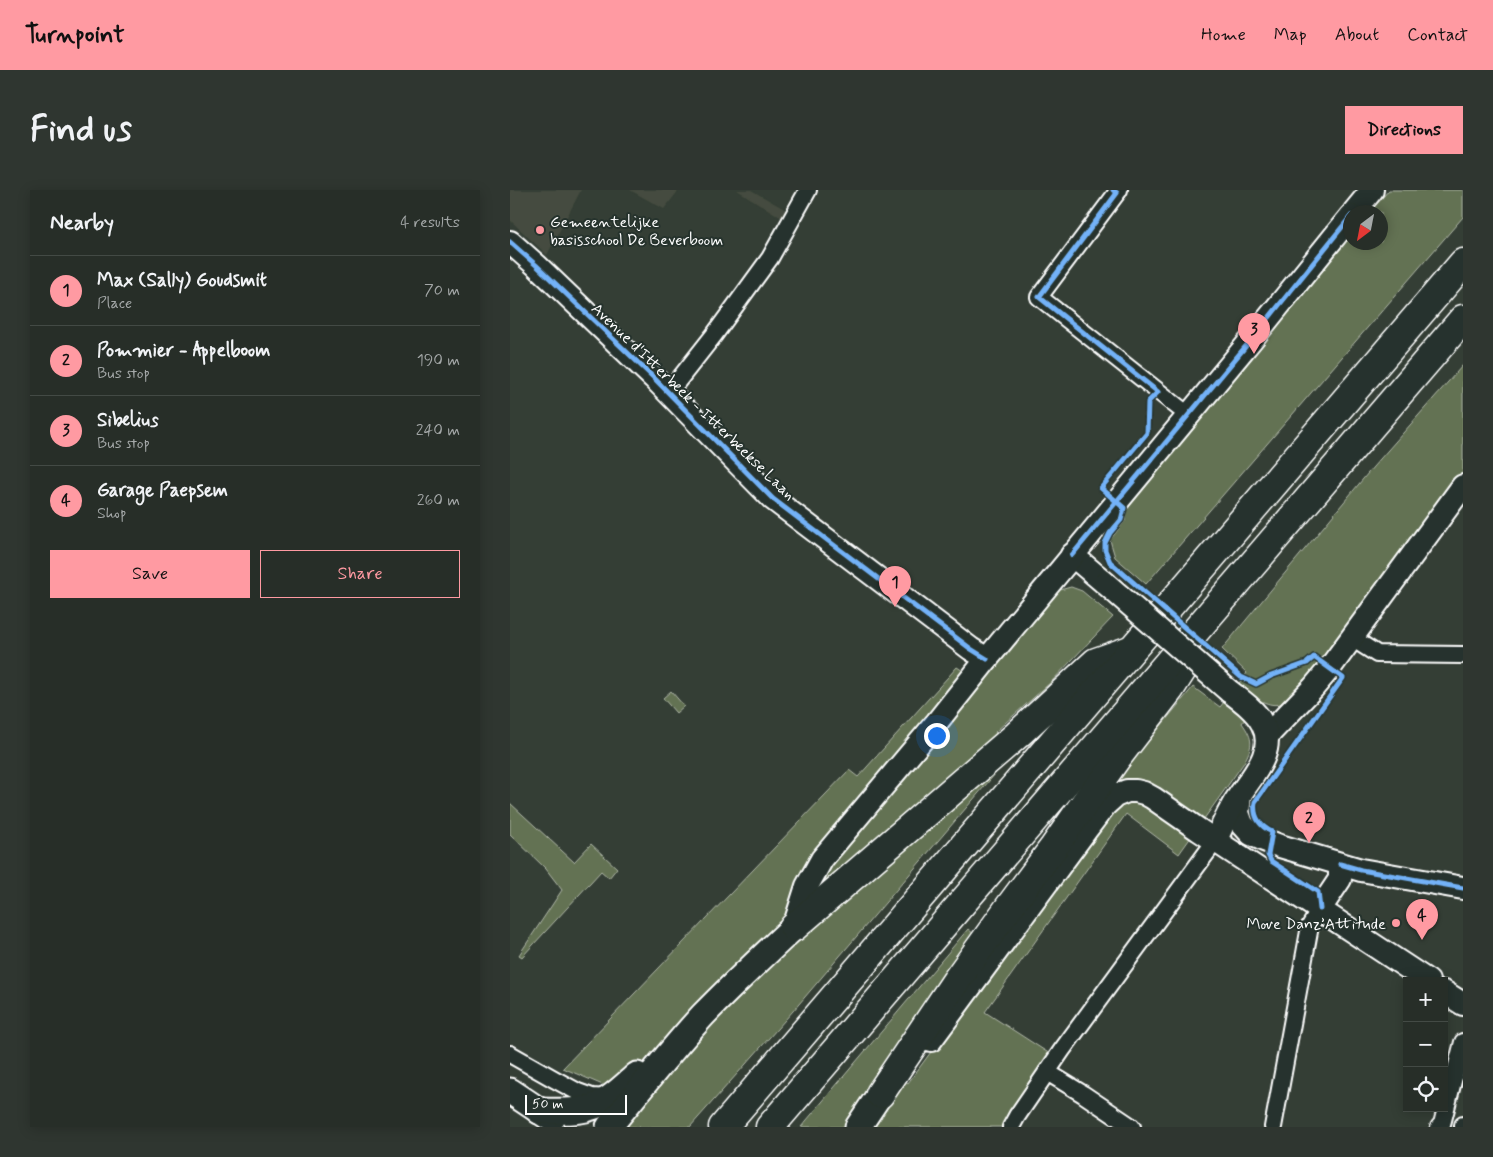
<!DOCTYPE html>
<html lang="en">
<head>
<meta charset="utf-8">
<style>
  body { margin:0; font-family:Mynerve,sans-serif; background:#2f3630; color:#f1f3f6 }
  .controls { position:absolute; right:15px; bottom:15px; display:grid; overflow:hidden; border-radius:0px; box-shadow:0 2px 12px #0003 }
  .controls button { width:45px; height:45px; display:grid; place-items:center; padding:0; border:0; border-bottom:1px solid #434a45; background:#272e28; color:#f1f3f6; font:25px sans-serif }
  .compass { position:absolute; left:833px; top:15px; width:45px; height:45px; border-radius:50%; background:#272e28; box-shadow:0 2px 12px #0003; rotate:212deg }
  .scale { position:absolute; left:15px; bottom:12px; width:102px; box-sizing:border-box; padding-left:5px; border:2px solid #fff; border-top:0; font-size:14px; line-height:18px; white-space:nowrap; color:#fff; -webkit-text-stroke:4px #26332d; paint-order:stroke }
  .you { position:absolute; left:426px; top:545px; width:18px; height:18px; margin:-12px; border:4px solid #fff; border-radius:50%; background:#1a73e8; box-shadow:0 0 0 8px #1a73e833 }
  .badge { display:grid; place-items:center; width:32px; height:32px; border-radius:50%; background:#ff9aa2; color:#111; font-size:16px; font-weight:700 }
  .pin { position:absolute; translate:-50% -41px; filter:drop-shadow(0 1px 2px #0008) }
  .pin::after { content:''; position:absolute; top:26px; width:18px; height:15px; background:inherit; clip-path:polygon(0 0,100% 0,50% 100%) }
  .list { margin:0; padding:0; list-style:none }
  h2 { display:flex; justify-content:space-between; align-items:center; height:65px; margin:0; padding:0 20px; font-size:21px }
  h2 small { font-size:16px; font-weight:400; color:#a4a8a8 }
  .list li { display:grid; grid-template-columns:32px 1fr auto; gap:15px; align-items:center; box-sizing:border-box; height:70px; padding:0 20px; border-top:1px solid #434a45 }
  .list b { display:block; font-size:19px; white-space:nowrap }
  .list p { margin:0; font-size:16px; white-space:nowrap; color:#a4a8a8 }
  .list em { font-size:16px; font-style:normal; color:#a4a8a8 }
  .actions { display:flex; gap:10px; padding:15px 20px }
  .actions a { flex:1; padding:11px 0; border:1px solid #ff9aa2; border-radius:0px; text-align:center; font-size:18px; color:#ff9aa2 }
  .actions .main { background:#ff9aa2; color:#111 }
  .icon { flex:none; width:28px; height:28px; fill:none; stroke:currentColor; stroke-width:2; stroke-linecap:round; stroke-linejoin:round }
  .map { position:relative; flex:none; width:953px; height:937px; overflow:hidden; border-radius:0px }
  header { display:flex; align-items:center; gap:30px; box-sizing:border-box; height:70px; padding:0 25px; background:#ff9aa2; color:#111 }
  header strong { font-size:24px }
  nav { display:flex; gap:28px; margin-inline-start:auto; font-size:18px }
  .intro { display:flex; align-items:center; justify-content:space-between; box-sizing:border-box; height:120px; padding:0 30px }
  h1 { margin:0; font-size:35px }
  .button { padding:12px 22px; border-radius:0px; background:#ff9aa2; color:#111; font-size:18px; font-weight:700 }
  main { display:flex; gap:30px; padding:0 30px }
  aside { flex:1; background:#272e28; border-radius:0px; box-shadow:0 2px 12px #0003 }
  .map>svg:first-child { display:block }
  .built { fill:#454c3f }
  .green { fill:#637253; stroke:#b1b8a9 }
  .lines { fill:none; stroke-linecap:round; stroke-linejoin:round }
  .street-casing { stroke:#fff; stroke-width:20 }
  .secondary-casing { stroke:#fff; stroke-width:26 }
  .primary-casing { stroke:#fff; stroke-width:29 }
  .highway-casing { stroke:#fff; stroke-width:31 }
  .street { stroke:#26332d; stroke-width:16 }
  .secondary { stroke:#26332d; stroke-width:22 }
  .primary { stroke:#26332d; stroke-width:25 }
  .highway { stroke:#26332d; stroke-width:28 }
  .secondary-bridge-casing { stroke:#fff; stroke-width:26; stroke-linecap:butt }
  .secondary-bridge { stroke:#26332d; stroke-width:22 }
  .cycleway-casing { stroke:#26332d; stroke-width:8 }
  .cycleway { stroke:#73b2f8; stroke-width:5 }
  .poi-dot { fill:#ff9aa2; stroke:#26332d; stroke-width:2 }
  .labels { text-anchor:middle; stroke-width:4; stroke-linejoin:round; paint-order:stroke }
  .poi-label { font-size:16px; fill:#fff; stroke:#26332d; text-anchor:start }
  .street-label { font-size:16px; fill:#fff; stroke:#26332d }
</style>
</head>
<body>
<header>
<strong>Turnpoint</strong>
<nav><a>Home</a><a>Map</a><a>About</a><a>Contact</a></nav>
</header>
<div class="intro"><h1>Find us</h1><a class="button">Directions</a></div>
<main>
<aside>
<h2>Nearby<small>4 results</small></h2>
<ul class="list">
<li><span class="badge">1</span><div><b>Max (Sally) Goudsmit</b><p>Place</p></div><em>70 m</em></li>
<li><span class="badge">2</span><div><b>Pommier - Appelboom</b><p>Bus stop</p></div><em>190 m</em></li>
<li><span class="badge">3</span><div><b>Sibelius</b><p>Bus stop</p></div><em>240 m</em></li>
<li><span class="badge">4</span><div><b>Garage Paepsem</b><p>Shop</p></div><em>260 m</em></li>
</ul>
<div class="actions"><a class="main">Save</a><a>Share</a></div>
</aside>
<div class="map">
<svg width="953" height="937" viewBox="0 0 953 937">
  <rect width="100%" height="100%" fill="#343e35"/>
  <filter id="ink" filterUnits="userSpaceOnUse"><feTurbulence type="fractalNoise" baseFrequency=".02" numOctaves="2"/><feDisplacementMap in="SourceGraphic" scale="10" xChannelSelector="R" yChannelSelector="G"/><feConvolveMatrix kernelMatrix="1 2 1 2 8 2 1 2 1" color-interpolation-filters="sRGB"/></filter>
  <g filter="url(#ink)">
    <g class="built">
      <path d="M 0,0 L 71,0 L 37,65 L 0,30 Z"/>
      <path d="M 120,0 L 169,0 L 154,19 Z"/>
      <path d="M 227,0 L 241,0 L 276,20 L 272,28 Z"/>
    </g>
    <g class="green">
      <path d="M 879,0 L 953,0 L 953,27 L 636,394 L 605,367 L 600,350 L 615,331 L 617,315 L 840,45 L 841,52 L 871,52 L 871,22 L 860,22 Z"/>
      <path d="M 953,175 L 953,285 L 855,409 L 786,506 C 770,515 766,518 749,510 L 732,533 C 744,550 743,556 733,574 L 669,664 L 616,624 L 475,822 L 540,864 L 520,890 L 494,937 L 291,937 L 458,739 L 465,745 L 375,877 L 398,893 L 472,793 L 603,594 L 683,497 L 710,517 L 737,483 L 712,459 L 863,277 Z"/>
      <path d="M 561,397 L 572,401 L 603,427 L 541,492 L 485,542 L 503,563 L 283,821 L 180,937 L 112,937 L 95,896 L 53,878 L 339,580 L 348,587 L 447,477 L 470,492 L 546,401 Z"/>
      <path d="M 161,501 L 174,516 L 166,523 L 153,508 Z"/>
      <path d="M 0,613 L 64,672 L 81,654 L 107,678 L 99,688 L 91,681 L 12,767 L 9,765 L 52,700 L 36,679 L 0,644 Z"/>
    </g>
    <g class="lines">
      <g class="street-casing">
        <g id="street">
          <path d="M 609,0 L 529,107 L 678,225"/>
          <path d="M 157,202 L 167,192 L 204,145 L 260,68 L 298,0"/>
          <path d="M 842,448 L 867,464 L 953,465"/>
          <path d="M 0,864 L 44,889 L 68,902 L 82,907 L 98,908"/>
          <path d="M 537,882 L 573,904 L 622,937"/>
          <path d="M 501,937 L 507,926 L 552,860 L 706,650"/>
          <path d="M 763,937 L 800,736 L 810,719"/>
          <path d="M 929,937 L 932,934 L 953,852"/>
          <path d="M 953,937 L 953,935"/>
        </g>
      </g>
      <g class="secondary-casing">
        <g id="secondary">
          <path d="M 844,22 L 862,0"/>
          <path d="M 0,52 L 26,75 L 144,188 L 263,309 L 461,459 L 477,469"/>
          <path d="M 562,365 L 595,393"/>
          <path d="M 757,546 L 803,498 L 819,479 L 953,296"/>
          <path d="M 730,605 L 728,623 L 732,634 L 741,644 L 754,650 L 770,656 L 851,680 L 953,698"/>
          <path d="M 706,650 C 711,638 717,626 723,615 C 737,591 769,563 752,533 C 745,520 731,510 719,501"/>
          <path d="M 810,719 L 830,689 L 830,674"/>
          <path d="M 284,737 L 297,696 L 312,669 L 427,532 L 477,469 L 741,150 L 841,26"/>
          <path d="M 934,802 L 953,814"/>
          <path d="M 421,850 L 576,640 L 595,615 L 605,606 L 617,601 L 626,601 L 634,603 L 643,608 L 689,640 L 918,791"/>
        </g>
      </g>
      <g class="primary-casing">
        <g id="primary">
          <path d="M 0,901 L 42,929"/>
          <path d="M 29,921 C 45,921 63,923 79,918 C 98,913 113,897 127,885"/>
          <path d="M 99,937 C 130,899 160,861 193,825 C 222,795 253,766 284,737"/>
          <path d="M 348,937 L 370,904"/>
        </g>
      </g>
      <g class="highway-casing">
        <g id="highway">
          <path d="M 284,737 L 507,545 L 586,472 L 620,460"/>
          <path d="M 370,904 L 446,791 L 500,716 L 544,657 L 606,569 L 660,499 L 676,474"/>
          <path d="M 213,937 L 953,73"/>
          <path d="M 260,937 L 953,129"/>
        </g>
      </g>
      <use href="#street" class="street"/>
      <use href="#secondary" class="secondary"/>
      <use href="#primary" class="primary"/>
      <use href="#highway" class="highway"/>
      <g class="secondary-bridge-casing">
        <path id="secondary-bridge" d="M 595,393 L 719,501"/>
      </g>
      <use href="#secondary-bridge" class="secondary-bridge"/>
      <g class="cycleway-casing">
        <g id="cycleway">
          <path d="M 603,0 L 607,3 L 529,107 L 648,202 L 638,212 L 637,243 L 591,298 L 614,318 L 611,330 L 600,343 L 595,353 L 595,360 L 600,372 L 731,487 L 746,494 L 761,486 L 797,473 L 804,467 L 833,488 L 745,612 C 743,626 749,636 762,642 L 758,665 L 761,671 L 808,702 L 810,719"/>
          <path d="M 0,52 L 26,75 L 144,188 L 263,309 L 461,459 L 477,469"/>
          <path d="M 562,365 L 741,150 L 841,26"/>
          <path d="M 830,674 L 851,680 L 953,698"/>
        </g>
      </g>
      <use href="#cycleway" class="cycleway"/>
    </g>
  </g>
  <g class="poi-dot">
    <circle cx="30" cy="40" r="5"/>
    <circle cx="886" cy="733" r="5"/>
  </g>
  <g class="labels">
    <g class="poi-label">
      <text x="40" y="37">Gemeentelijke<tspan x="40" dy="18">basisschool De Beverboom</tspan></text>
      <text x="876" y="739" text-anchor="end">Move Danz’Attitude</text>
    </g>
    <g class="street-label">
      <text transform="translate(184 211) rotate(44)" y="6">Avenue d'Itterbeek - Itterbeekse Laan</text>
    </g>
  </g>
</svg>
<div class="controls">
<button>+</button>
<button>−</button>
<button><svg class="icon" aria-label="locate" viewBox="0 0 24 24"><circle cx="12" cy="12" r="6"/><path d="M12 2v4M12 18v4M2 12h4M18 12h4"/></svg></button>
</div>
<svg class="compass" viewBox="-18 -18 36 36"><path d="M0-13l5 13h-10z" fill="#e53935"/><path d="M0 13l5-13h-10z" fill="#a4a8a8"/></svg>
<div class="scale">50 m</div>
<div class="you"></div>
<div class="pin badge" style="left:385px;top:417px">1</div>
<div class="pin badge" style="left:799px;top:653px">2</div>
<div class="pin badge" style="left:744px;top:164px">3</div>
<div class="pin badge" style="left:912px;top:750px">4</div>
</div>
</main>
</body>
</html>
